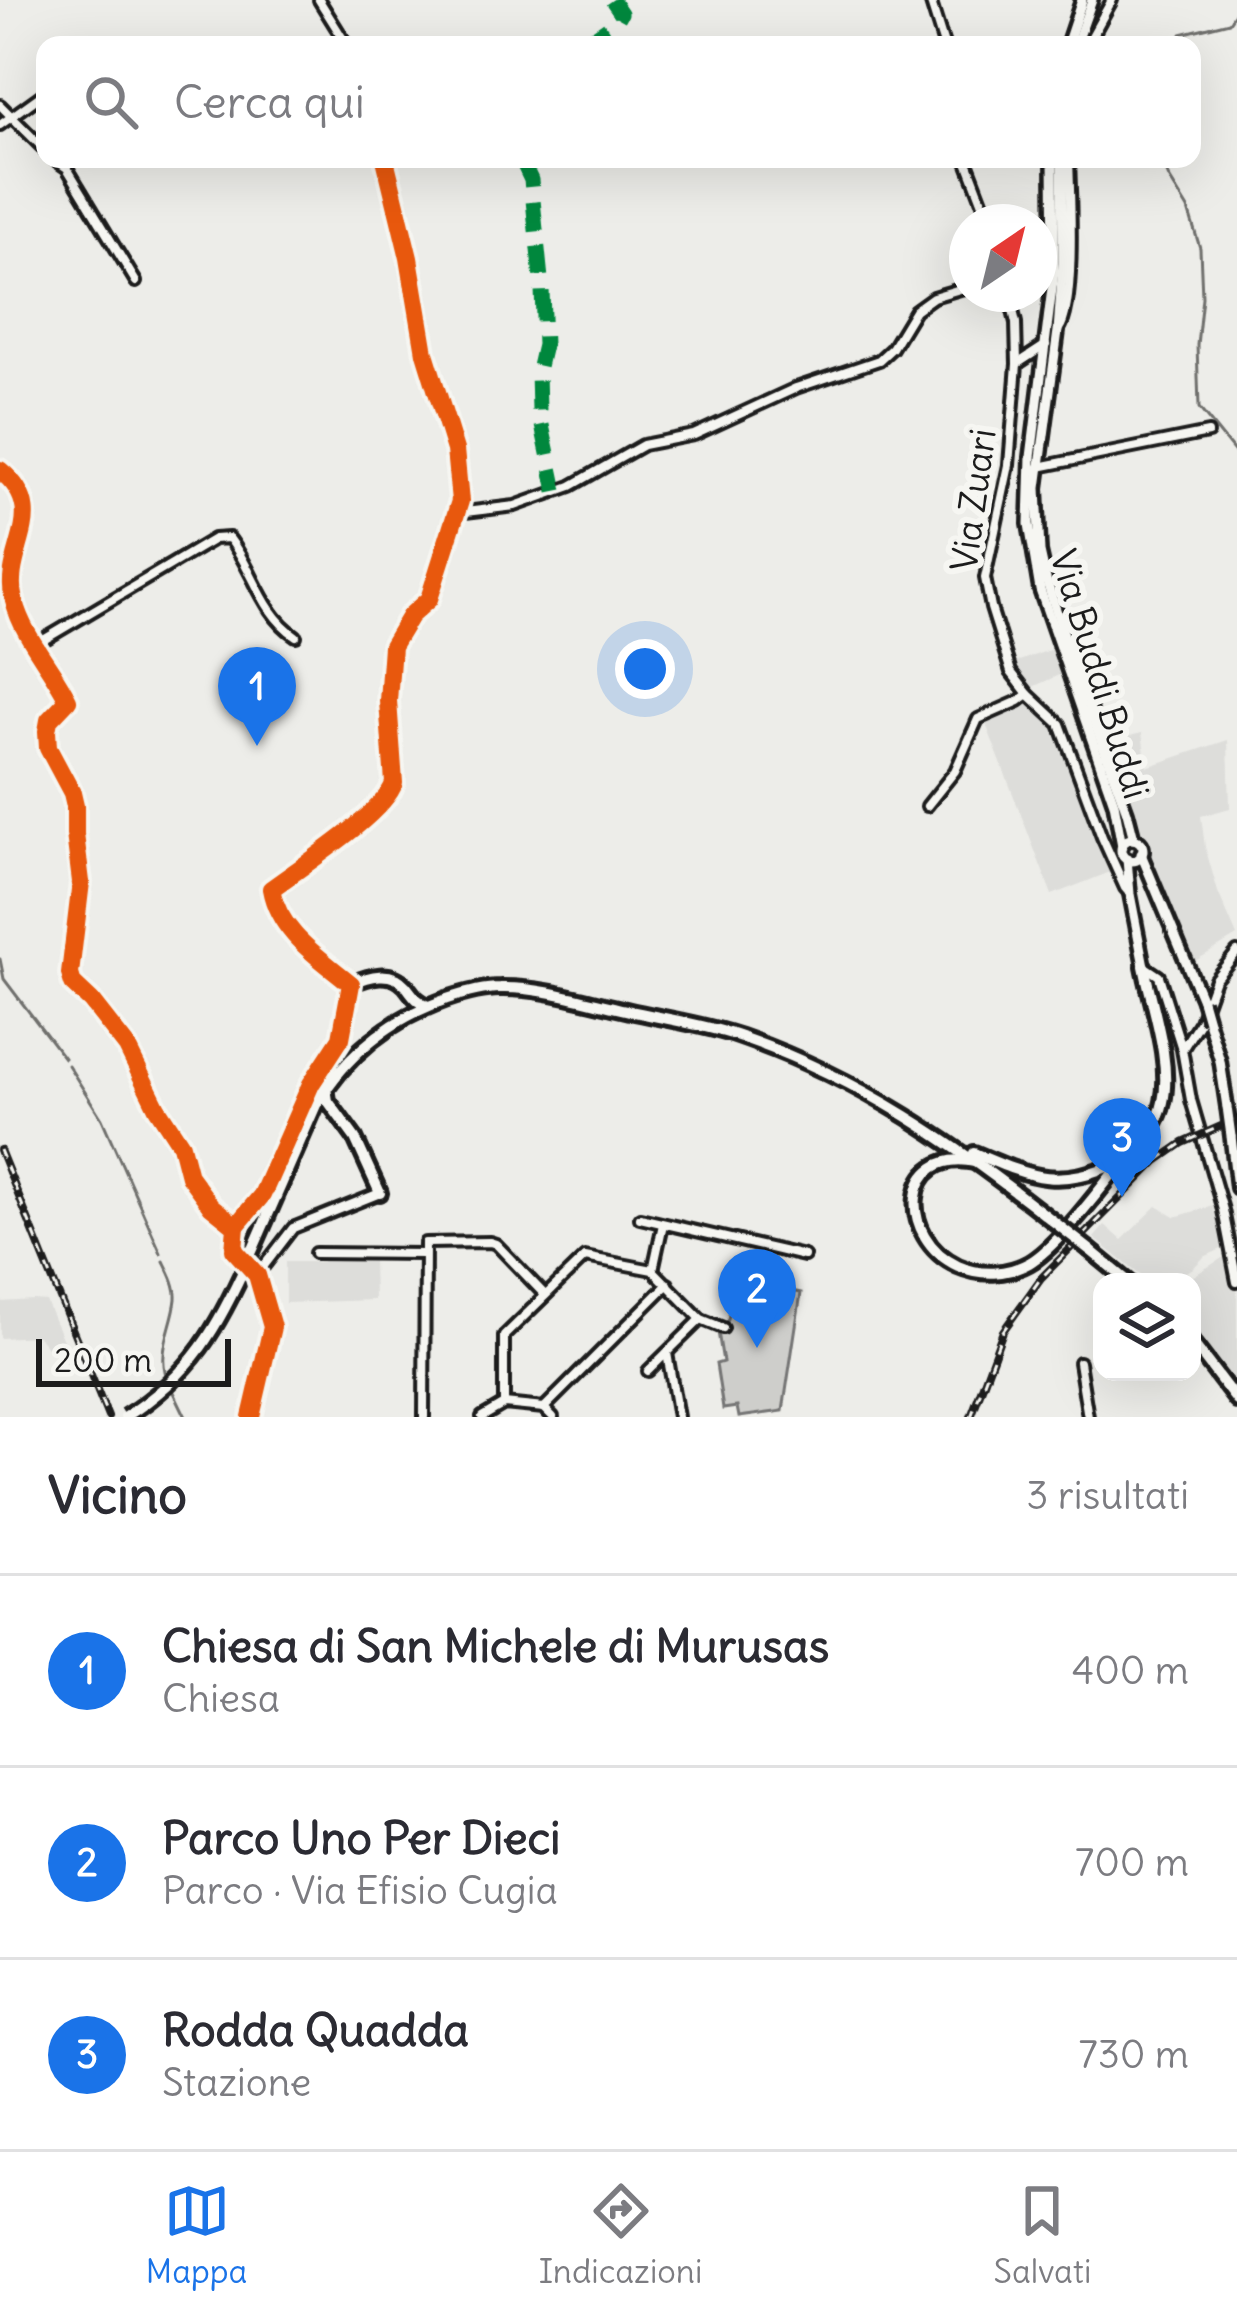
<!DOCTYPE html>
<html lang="it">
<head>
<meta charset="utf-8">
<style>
  body { margin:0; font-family:Delius,sans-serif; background:#f2f2f3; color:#2b2b33 }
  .controls { position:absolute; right:36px; bottom:36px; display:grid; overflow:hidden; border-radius:24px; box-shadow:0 12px 48px #0002 }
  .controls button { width:108px; height:108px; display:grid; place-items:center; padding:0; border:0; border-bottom:3px solid #e1e1e2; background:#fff; color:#2b2b33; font:60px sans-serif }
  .compass { position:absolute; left:949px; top:204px; width:108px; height:108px; border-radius:50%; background:#fff; box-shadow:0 12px 48px #0002; rotate:35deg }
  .scale { position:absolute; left:36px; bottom:30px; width:195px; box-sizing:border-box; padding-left:12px; border:6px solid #1c1c1c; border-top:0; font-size:33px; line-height:42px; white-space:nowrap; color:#1c1c1c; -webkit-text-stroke:9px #f6f6f2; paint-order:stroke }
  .you { position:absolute; left:645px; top:669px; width:42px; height:42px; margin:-30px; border:9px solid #fff; border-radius:50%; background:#1a73e8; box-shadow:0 0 0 18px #1a73e833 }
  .badge { display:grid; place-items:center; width:78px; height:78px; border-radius:50%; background:#1a73e8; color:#fff; font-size:39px; font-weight:700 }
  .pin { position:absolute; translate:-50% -99px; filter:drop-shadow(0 3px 6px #0008) }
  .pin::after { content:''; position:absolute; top:63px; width:42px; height:36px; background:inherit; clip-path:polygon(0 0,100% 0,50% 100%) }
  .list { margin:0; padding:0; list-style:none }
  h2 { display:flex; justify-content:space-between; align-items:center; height:156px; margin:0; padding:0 48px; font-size:51px }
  h2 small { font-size:39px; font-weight:400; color:#7c7c81 }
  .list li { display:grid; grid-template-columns:78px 1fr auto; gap:36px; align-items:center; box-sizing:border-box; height:192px; padding:0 48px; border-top:3px solid #e1e1e2 }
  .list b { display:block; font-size:45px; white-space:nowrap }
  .list p { margin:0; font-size:39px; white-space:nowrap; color:#7c7c81 }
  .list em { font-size:39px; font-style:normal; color:#7c7c81 }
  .icon { flex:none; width:66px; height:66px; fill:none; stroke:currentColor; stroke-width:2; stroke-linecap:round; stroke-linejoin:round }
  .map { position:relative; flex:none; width:1237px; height:1417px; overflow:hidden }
  .search { position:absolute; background:#fff; box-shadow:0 12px 48px #0002; left:36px; right:36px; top:36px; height:132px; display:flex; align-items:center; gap:30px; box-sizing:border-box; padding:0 42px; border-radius:24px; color:#7c7c81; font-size:45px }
  .sheet { height:732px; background:#fff }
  nav { display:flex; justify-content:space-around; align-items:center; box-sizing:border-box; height:168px; border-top:3px solid #e1e1e2; background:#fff; font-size:33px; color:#7c7c81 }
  nav a { display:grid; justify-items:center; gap:6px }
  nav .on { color:#1a73e8 }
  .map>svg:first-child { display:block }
  .built { fill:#ddddda }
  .green { fill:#cececb; stroke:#757574; stroke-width:3 }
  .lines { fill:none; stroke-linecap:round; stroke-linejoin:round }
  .stream { stroke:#6f6f6d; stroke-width:3 }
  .street-casing { stroke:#1c1c1c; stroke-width:16 }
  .secondary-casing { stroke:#1c1c1c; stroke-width:18 }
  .primary-casing { stroke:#1c1c1c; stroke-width:20 }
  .street { stroke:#f6f6f2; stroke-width:8 }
  .secondary { stroke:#f6f6f2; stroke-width:9 }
  .primary { stroke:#f6f6f2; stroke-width:10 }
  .rail-casing { stroke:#1c1c1c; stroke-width:8 }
  .rail { stroke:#f6f6f2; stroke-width:3; stroke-dasharray:9; stroke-linecap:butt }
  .secondary-bridge-casing { stroke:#1c1c1c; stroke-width:18; stroke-linecap:butt }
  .primary-bridge-casing { stroke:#1c1c1c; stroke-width:20; stroke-linecap:butt }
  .secondary-bridge { stroke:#f6f6f2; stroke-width:9 }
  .primary-bridge { stroke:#f6f6f2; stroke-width:10 }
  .quiet { stroke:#00873e; stroke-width:15; stroke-dasharray:30 15; stroke-linecap:butt }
  .cycleway-casing { stroke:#f6f6f2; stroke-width:26 }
  .cycleway { stroke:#e8590c; stroke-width:18 }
  .labels { text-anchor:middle; stroke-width:12; stroke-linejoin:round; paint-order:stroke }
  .street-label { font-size:36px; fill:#1c1c1c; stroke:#f6f6f2 }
</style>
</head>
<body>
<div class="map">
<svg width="1237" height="1417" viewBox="0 0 1237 1417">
  <rect width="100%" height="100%" fill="#edede9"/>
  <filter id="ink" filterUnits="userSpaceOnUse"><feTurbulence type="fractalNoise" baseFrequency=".00833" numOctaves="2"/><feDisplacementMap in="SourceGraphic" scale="24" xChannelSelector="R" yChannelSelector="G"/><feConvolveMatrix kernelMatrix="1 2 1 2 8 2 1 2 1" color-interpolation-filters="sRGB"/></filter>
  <g filter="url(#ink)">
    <g class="built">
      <path d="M 1052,649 L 1061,674 L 1026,690 L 1011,664 Z"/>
      <path d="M 1017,704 L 1032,704 L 1064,736 L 1113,871 L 1052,895 L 984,719 Z"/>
      <path d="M 1142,733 L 1147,767 L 1228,740 L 1230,808 L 1201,816 L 1205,847 L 1218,892 L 1237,936 L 1195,961 L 1101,743 Z"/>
      <path d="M 1157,1206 L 1175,1217 L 1213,1206 L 1214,1212 L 1218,1213 L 1226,1247 L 1204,1257 L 1192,1269 L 1164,1282 L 1149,1282 L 1094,1238 L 1105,1225 L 1122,1240 Z"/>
      <path d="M 1227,1255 L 1237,1288 L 1237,1387 L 1192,1331 L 1192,1282 L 1184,1282 Z"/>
      <path d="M 332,1258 L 373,1260 L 374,1300 L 285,1303 L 285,1262 L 322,1262 L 323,1259 Z"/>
      <path d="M 33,1300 L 46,1301 L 65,1345 L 48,1348 L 38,1336 L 0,1338 L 0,1302 Z"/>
    </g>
    <path class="green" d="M 738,1280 L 801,1293 L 783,1411 L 739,1417 L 737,1407 L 723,1409 L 716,1364 L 723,1362 L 718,1332 L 724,1334 Z"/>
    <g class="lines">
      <g class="stream">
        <path d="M 1181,34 L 1229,22 L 1237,10"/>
        <path d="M 1170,45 L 1175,38"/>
        <path d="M 1161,159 L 1169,178 L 1188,209 L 1200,248 L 1202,297 L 1197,345 L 1199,408 L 1237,455"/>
        <path d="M 0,959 L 4,979 L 64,1058"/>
        <path d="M 68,1065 L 102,1119 L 161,1253"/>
        <path d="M 164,1261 C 170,1273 177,1286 176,1299 C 173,1326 157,1351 167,1378"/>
        <path d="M 171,1386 L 186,1417"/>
      </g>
      <g class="street-casing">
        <g id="street">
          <path d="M 319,0 L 347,45"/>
          <path d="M 930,0 L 944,45"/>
          <path d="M 1087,45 L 1112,0"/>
          <path d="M 0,105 L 45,150"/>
          <path d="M 0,125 L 43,94"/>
          <path d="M 54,159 L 67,168 L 136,282"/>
          <path d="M 966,159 L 990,222"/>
          <path d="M 1009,294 L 1016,323 L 1017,364 L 1046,345"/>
          <path d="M 1059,329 C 1076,307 1070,192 1069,159"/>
          <path d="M 1017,364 L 1009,465 L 985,578 L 991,608 L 1011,672 L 1028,694 L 1060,724 L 1102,837 L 1125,888 L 1130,894"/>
          <path d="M 1039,467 L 1208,433"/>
          <path d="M 0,470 C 54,514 1,550 14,601 C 23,637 52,667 68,700 L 49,720 L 47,731 L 48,748 L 72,793 L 75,806 L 75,834 L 81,882 L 70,974 L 73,984 L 91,1001 L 127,1047 L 157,1108 L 181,1145 L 189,1176 L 211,1206 L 236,1226 L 234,1250 L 257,1275 L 272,1327 L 251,1417"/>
          <path d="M 457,513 L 515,506 L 571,486 L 643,445 L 694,435 L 796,388 L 879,360 L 892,348 L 915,310 L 933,297 L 967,287"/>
          <path d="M 35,645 L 214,539 L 229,538 C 254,570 261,613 296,636"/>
          <path d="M 927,806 L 955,771 L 978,719 L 1019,701 L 1028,694"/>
          <path d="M 1144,966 L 1159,976 L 1182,1049 L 1191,1100 L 1223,1210 L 1237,1282"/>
          <path d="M 1183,1048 L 1200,1021 L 1215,979 L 1237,952"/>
          <path d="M 640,1218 L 804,1256"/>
          <path d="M 236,1226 L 262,1195 L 311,1084 L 341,1038 L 351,984 C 319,957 279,933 271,889 C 299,868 385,813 394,783 L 388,701 L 392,646 L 410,616 L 429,599 L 460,501 L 455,450 L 425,353 L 409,258 L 385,159"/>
          <path d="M 315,1253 L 423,1254"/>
          <path d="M 653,1270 L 663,1224"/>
          <path d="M 257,1275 L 293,1228 L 380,1193"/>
          <path d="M 667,1353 L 678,1417"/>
          <path d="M 1079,1362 L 1088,1417"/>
          <path d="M 648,1371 L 701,1319"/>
          <path d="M 504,1404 L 504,1336 L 585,1257 L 653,1270 L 701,1319 L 723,1328"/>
          <path d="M 544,1408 L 668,1284"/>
          <path d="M 544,1408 L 553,1417"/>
          <path d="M 424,1417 L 425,1243 L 490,1242 L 496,1244 L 545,1295"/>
          <path d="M 482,1417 L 504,1404 L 544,1408"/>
        </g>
      </g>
      <g class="secondary-casing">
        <g id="secondary">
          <path d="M 1067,45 L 1082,0"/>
          <path d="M 1076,45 L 1092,0"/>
          <path d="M 1053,159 L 1054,272 L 1031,457 L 1029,524 L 1040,590 L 1114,803 L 1122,846"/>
          <path d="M 1062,159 L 1063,263 L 1058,331 L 1037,488 L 1040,552 L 1046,579 L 1073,662 L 1127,812 L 1134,839"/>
          <circle cx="1132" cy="850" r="11"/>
          <path d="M 1141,854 L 1202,1000"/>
          <path d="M 1127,859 L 1130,894 L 1144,966"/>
          <path d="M 1208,1021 L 1220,1061 L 1227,1107"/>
          <path d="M 1231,1136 L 1237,1188"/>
        </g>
      </g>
      <g class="primary-casing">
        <g id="primary">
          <path d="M 351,984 C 369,976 391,969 406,986 C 414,996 416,1001 428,1006"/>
          <path d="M 326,1088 L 328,1101 L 355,1138 L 380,1193"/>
          <path d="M 974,1153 C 1035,1179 1058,1189 1122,1161"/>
          <path d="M 975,1162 C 901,1147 897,1238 958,1266 C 981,1276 1007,1275 1029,1263 C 1057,1247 1100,1189 1122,1162 C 1132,1150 1144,1140 1152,1127 C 1158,1119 1161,1112 1163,1102 C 1172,1062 1152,1007 1144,966"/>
          <path d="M 1090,1250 L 1129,1282"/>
          <path d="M 250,1256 L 316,1105 C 347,1053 390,1019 447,999 C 465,993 482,988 500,988 C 542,987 585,1001 626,1010 C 664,1019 704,1024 741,1037 C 862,1079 954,1143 1053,1221"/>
          <path d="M 1192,1342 L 1237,1401"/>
        </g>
      </g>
      <use href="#street" class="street"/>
      <use href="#secondary" class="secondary"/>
      <use href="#primary" class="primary"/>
      <g class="rail-casing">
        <g id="rail">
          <path d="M 0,1150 L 108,1417"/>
          <path d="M 971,1417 L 1003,1331 L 1041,1278 L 1157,1161 L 1183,1143 L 1237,1119"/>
        </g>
      </g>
      <use href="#rail" class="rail"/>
      <g class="secondary-bridge-casing">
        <g id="secondary-bridge">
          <path d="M 1202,1000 L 1208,1021"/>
          <path d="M 1227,1107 L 1231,1136"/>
        </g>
      </g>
      <g class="primary-bridge-casing">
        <g id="primary-bridge">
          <path d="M 1053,1221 L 1090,1250"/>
          <path d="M 125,1417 C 192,1375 219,1326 250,1256"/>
        </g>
      </g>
      <use href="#secondary-bridge" class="secondary-bridge"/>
      <use href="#primary-bridge" class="primary-bridge"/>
      <g class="quiet">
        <path d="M 583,45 L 616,22 L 621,13 L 612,0"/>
        <path d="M 521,159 L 531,180 L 542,289 L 544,345 L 538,371 L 539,411 L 556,491"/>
      </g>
      <g class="cycleway-casing">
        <g id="cycleway">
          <path d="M 0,470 C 54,514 1,550 14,601 C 23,637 52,667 68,700 L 49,720 L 47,731 L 48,748 L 72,793 L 75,806 L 75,834 L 81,882 L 70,974 L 73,984 L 91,1001 L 127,1047 L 157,1108 L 181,1145 L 189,1176 L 211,1206 L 236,1226 L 234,1250 L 257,1275 L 272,1327 L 251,1417"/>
          <path d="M 236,1226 L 262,1195 L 311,1084 L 341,1038 L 351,984 C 319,957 279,933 271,889 C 299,868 385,813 394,783 L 388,701 L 392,646 L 410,616 L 429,599 L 460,501 L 455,450 L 425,353 L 409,258 L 385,159"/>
        </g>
      </g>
      <use href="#cycleway" class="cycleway"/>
    </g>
  </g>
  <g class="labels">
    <g class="street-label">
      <text transform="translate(973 500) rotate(-82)" y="13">Via Zuari</text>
      <text transform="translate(1100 674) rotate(73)" y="13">Via Buddi Buddi</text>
    </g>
  </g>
</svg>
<div class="controls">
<button><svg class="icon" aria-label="layers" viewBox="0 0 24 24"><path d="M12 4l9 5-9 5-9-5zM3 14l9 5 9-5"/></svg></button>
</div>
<svg class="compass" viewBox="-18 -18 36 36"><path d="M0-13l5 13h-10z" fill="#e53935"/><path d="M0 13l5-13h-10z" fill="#7c7c81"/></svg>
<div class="scale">200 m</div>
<div class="you"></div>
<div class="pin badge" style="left:257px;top:746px">1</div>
<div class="pin badge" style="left:757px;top:1348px">2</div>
<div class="pin badge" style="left:1122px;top:1197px">3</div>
<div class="search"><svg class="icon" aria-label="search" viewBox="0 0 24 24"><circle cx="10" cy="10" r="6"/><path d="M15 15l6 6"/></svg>Cerca qui</div>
</div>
<section class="sheet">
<h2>Vicino<small>3 risultati</small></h2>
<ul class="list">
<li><span class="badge">1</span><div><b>Chiesa di San Michele di Murusas</b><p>Chiesa</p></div><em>400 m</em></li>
<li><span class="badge">2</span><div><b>Parco Uno Per Dieci</b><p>Parco · Via Efisio Cugia</p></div><em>700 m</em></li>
<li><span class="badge">3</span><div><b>Rodda Quadda</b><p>Stazione</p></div><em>730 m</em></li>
</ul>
</section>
<nav>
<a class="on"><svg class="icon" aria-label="map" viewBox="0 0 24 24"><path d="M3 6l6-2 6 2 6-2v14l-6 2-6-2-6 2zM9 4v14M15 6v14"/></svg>Mappa</a>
<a><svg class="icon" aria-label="directions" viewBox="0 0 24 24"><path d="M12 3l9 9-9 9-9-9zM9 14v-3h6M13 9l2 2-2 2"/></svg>Indicazioni</a>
<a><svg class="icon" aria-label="saved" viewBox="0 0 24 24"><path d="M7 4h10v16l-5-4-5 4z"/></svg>Salvati</a>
</nav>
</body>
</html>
